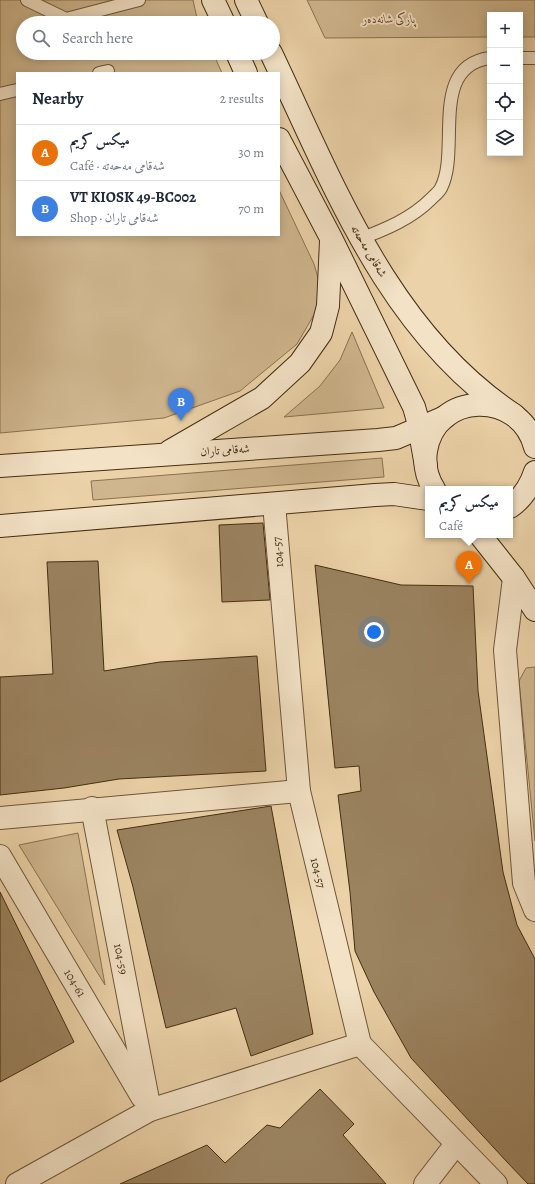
<!DOCTYPE html>
<html lang="en">
<head>
<meta charset="utf-8">
<style>
  body { margin:0; font-family:Alegreya,Amiri,serif; background:#f2f2f3; color:#1f2937 }
  .controls { position:absolute; right:12px; top:12px; display:grid; overflow:hidden; border-radius:0px; box-shadow:0 2px 10px #0003 }
  .controls button { width:36px; height:36px; display:grid; place-items:center; padding:0; border:0; border-bottom:1px solid #e0e1e3; background:#fff; color:#1f2937; font:20px sans-serif }
  .you { position:absolute; left:374px; top:632px; width:14px; height:14px; margin:-10px; border:3px solid #fff; border-radius:50%; background:#1a73e8; box-shadow:0 0 0 6px #1a73e833 }
  .badge { display:grid; place-items:center; width:26px; height:26px; border-radius:50%; background:#8f2418; color:#fff; font-size:13px; font-weight:700 }
  .pin { position:absolute; translate:-50% -33px; filter:drop-shadow(0 1px 2px #0008) }
  .pin::after { content:''; position:absolute; top:21px; width:14px; height:12px; background:inherit; clip-path:polygon(0 0,100% 0,50% 100%) }
  .popup { position:absolute; left:425px; top:486px; width:88px; height:52px; box-sizing:border-box; display:grid; place-content:center; border-radius:0px; background:#fff; filter:drop-shadow(0 1px 3px #0005); font-size:13px; white-space:nowrap; color:#747a83 }
  .popup b { font-size:15px; color:#1f2937 }
  .popup::after { content:''; position:absolute; left:50%; top:100%; margin-left:-8px; border:8px solid transparent; border-top-color:#fff }
  .list { margin:0; padding:0; list-style:none }
  h2 { display:flex; justify-content:space-between; align-items:center; height:52px; margin:0; padding:0 16px; font-size:17px }
  h2 small { font-size:13px; font-weight:400; color:#747a83 }
  .list li { display:grid; grid-template-columns:26px 1fr auto; gap:12px; align-items:center; box-sizing:border-box; height:56px; padding:0 16px; border-top:1px solid #e0e1e3 }
  .list b { display:block; font-size:15px; white-space:nowrap }
  .list p { margin:0; font-size:13px; white-space:nowrap; color:#747a83 }
  .list em { font-size:13px; font-style:normal; color:#747a83 }
  .icon { flex:none; width:22px; height:22px; fill:none; stroke:currentColor; stroke-width:2; stroke-linecap:round; stroke-linejoin:round }
  .map { position:relative; flex:none; width:535px; height:1184px; overflow:hidden }
  .search { position:absolute; background:#fff; box-shadow:0 2px 10px #0003; left:16px; top:16px; width:264px; height:44px; display:flex; align-items:center; gap:10px; box-sizing:border-box; padding:0 14px; border-radius:22px; color:#747a83; font-size:15px }
  .panel { position:absolute; background:#fff; box-shadow:0 2px 10px #0003; left:16px; top:72px; width:264px; height:164px; border-radius:0px }
  .map>svg:first-child { display:block }
  .green { fill:#cfb68e; stroke:#897250 }
  .building { fill:#9b8360; stroke:#432e12 }
  .lines { fill:none; stroke-linecap:round; stroke-linejoin:round }
  .lane-casing { stroke:#6d5738; stroke-width:14 }
  .street-casing { stroke:#6d5738; stroke-width:24 }
  .secondary-casing { stroke:#432e12; stroke-width:24 }
  .lane { stroke:#f3e2c6; stroke-width:12 }
  .street { stroke:#f3e2c6; stroke-width:22 }
  .secondary { stroke:#f3e2c6; stroke-width:22 }
  .labels { text-anchor:middle; stroke-width:3.5; stroke-linejoin:round; paint-order:stroke }
  .park-label { font-size:12px; font-style:italic; fill:#5f492b; stroke:#f3e2c6 }
  .street-label { font-size:12px; fill:#432e12; stroke:#f3e2c6 }
</style>
</head>
<body>
<div class="map">
<svg width="535" height="1184" viewBox="0 0 535 1184">
  <rect width="100%" height="100%" fill="#ecd2a8"/>
  <filter id="stains"><feTurbulence type="fractalNoise" baseFrequency=".005" numOctaves="4"/><feColorMatrix values="0 0 0 0 .2 0 0 0 0 .09 0 0 0 0 .02 0 0 0 .5 -.17"/></filter>
  <radialGradient id="worn" r=".72"><stop offset=".6" stop-color="#630" stop-opacity="0"/><stop offset="1" stop-color="#630" stop-opacity=".3"/></radialGradient>
  <g class="green">
    <path d="M 0,0 L 193,0 L 198,23 L 23,23 L 23,53 L 213,53 L 222,73 L 17,73 L 17,235 L 279,235 L 279,190 L 314,264 L 321,288 L 319,306 L 297,344 L 240,391 L 164,418 L 0,433 Z"/>
    <path d="M 307,0 L 535,0 L 535,37 L 520,37 L 520,15 L 490,15 L 490,37 L 325,38 Z"/>
    <path d="M 352,332 L 384,408 L 284,417 L 320,386 L 340,360 Z"/>
    <path d="M 382,458 L 384,477 L 93,500 L 91,481 Z"/>
    <path d="M 535,667 L 535,841 L 519,681 L 526,668 Z"/>
    <path d="M 78,833 L 105,985 L 19,845 Z"/>
  </g>
  <g class="building">
    <path d="M 263,523 L 270,600 L 222,602 L 219,525 Z"/>
    <path d="M 98,561 L 104,671 L 160,662 L 257,656 L 266,771 L 119,779 L 64,788 L 0,795 L 0,677 L 53,674 L 47,562 Z"/>
    <path d="M 315,565 L 401,585 L 473,586 L 478,691 L 503,872 L 517,925 L 535,959 L 535,1184 L 528,1184 L 507,1162 L 411,1058 L 374,992 L 355,951 L 350,892 L 338,795 L 361,791 L 359,766 L 335,768 Z"/>
    <path d="M 271,806 L 313,1034 L 251,1056 L 236,1008 L 166,1028 L 133,887 L 117,830 Z"/>
    <path d="M 0,892 L 74,1042 L 0,1082 Z"/>
    <path d="M 320,1089 L 354,1124 L 343,1135 L 386,1184 L 120,1184 L 207,1145 L 225,1163 L 267,1125 L 280,1128 Z"/>
  </g>
  <g class="lines">
    <g class="lane-casing">
      <g id="lane">
        <path d="M 27,0 L 66,19 L 139,0"/>
        <path d="M 520,58 L 535,58"/>
        <path d="M 99,73 L 108,71"/>
        <path d="M 0,94 L 17,90"/>
        <path d="M 360,239 C 386,229 411,219 431,199 C 434,196 439,192 441,188 C 461,150 428,66 490,58"/>
      </g>
    </g>
    <g class="street-casing">
      <g id="street">
        <path d="M 274,504 L 299,791 L 360,1044 L 496,1184"/>
        <path d="M 514,578 L 505,650 L 524,883 L 535,910"/>
        <path d="M 92,808 L 150,1110"/>
        <path d="M 0,818 L 299,791"/>
        <path d="M 0,856 L 142,1097"/>
        <path d="M 17,1184 L 150,1110 L 360,1044"/>
        <path d="M 425,1184 L 456,1144"/>
      </g>
    </g>
    <g class="secondary-casing">
      <g id="secondary">
        <path d="M 213,0 L 224,23"/>
        <path d="M 246,0 L 257,23"/>
        <path d="M 237,53 L 246,73"/>
        <path d="M 271,53 C 333,183 388,332 514,415"/>
        <path d="M 279,139 L 331,238 L 414,407 L 418,421 L 426,466"/>
        <path d="M 170,451 L 262,398 L 300,363 L 321,333 L 328,306 L 331,241"/>
        <path d="M 0,466 L 378,440 L 396,438 L 445,417"/>
        <path d="M 434,489 C 427,478 424,464 426,451 C 435,391 520,389 535,447"/>
        <path d="M 510,507 C 523,498 530,487 535,472"/>
        <path d="M 0,526 L 375,495 L 394,494 L 428,499"/>
        <path d="M 480,535 L 514,578 L 535,610"/>
      </g>
    </g>
    <use href="#lane" class="lane"/>
    <use href="#street" class="street"/>
    <use href="#secondary" class="secondary"/>
  </g>
  <g class="labels">
    <g class="park-label">
      <text x="389" y="23">پارکی شانەدەر</text>
    </g>
    <g class="street-label">
      <text transform="translate(369 251) rotate(59)" y="4">شەقامی مەحەتە</text>
      <text transform="translate(225 450) rotate(-4)" y="4">شەقامی تاران</text>
      <text transform="translate(278 552) rotate(-95)" y="4">104-57</text>
      <text transform="translate(318 873) rotate(76)" y="4">104-57</text>
      <text transform="translate(121 959) rotate(79)" y="4">104-59</text>
      <text transform="translate(75 983) rotate(59)" y="4">104-61</text>
    </g>
  </g>
  <rect width="100%" height="100%" filter="url(#stains)"/>
  <rect width="100%" height="100%" fill="url(#worn)"/>
</svg>
<div class="controls">
<button>+</button>
<button>−</button>
<button><svg class="icon" aria-label="locate" viewBox="0 0 24 24"><circle cx="12" cy="12" r="6"/><path d="M12 2v4M12 18v4M2 12h4M18 12h4"/></svg></button>
<button><svg class="icon" aria-label="layers" viewBox="0 0 24 24"><path d="M12 4l9 5-9 5-9-5zM3 14l9 5 9-5"/></svg></button>
</div>
<div class="you"></div>
<div class="pin badge" style="left:469px;top:584px;background:#e8710a">A</div>
<div class="popup"><b>ميكس كريم</b>Café</div>
<div class="pin badge" style="left:181px;top:421px;background:#3f7fe0">B</div>
<div class="search"><svg class="icon" aria-label="search" viewBox="0 0 24 24"><circle cx="10" cy="10" r="6"/><path d="M15 15l6 6"/></svg>Search here</div>
<section class="panel">
<h2>Nearby<small>2 results</small></h2>
<ul class="list">
<li><span class="badge" style="background:#e8710a">A</span><div><b>ميكس كريم</b><p>Café · شەقامی مەحەتە</p></div><em>30 m</em></li>
<li><span class="badge" style="background:#3f7fe0">B</span><div><b>VT KIOSK 49-BC002</b><p>Shop · شەقامی تاران</p></div><em>70 m</em></li>
</ul>
</section>
</div>
</body>
</html>
